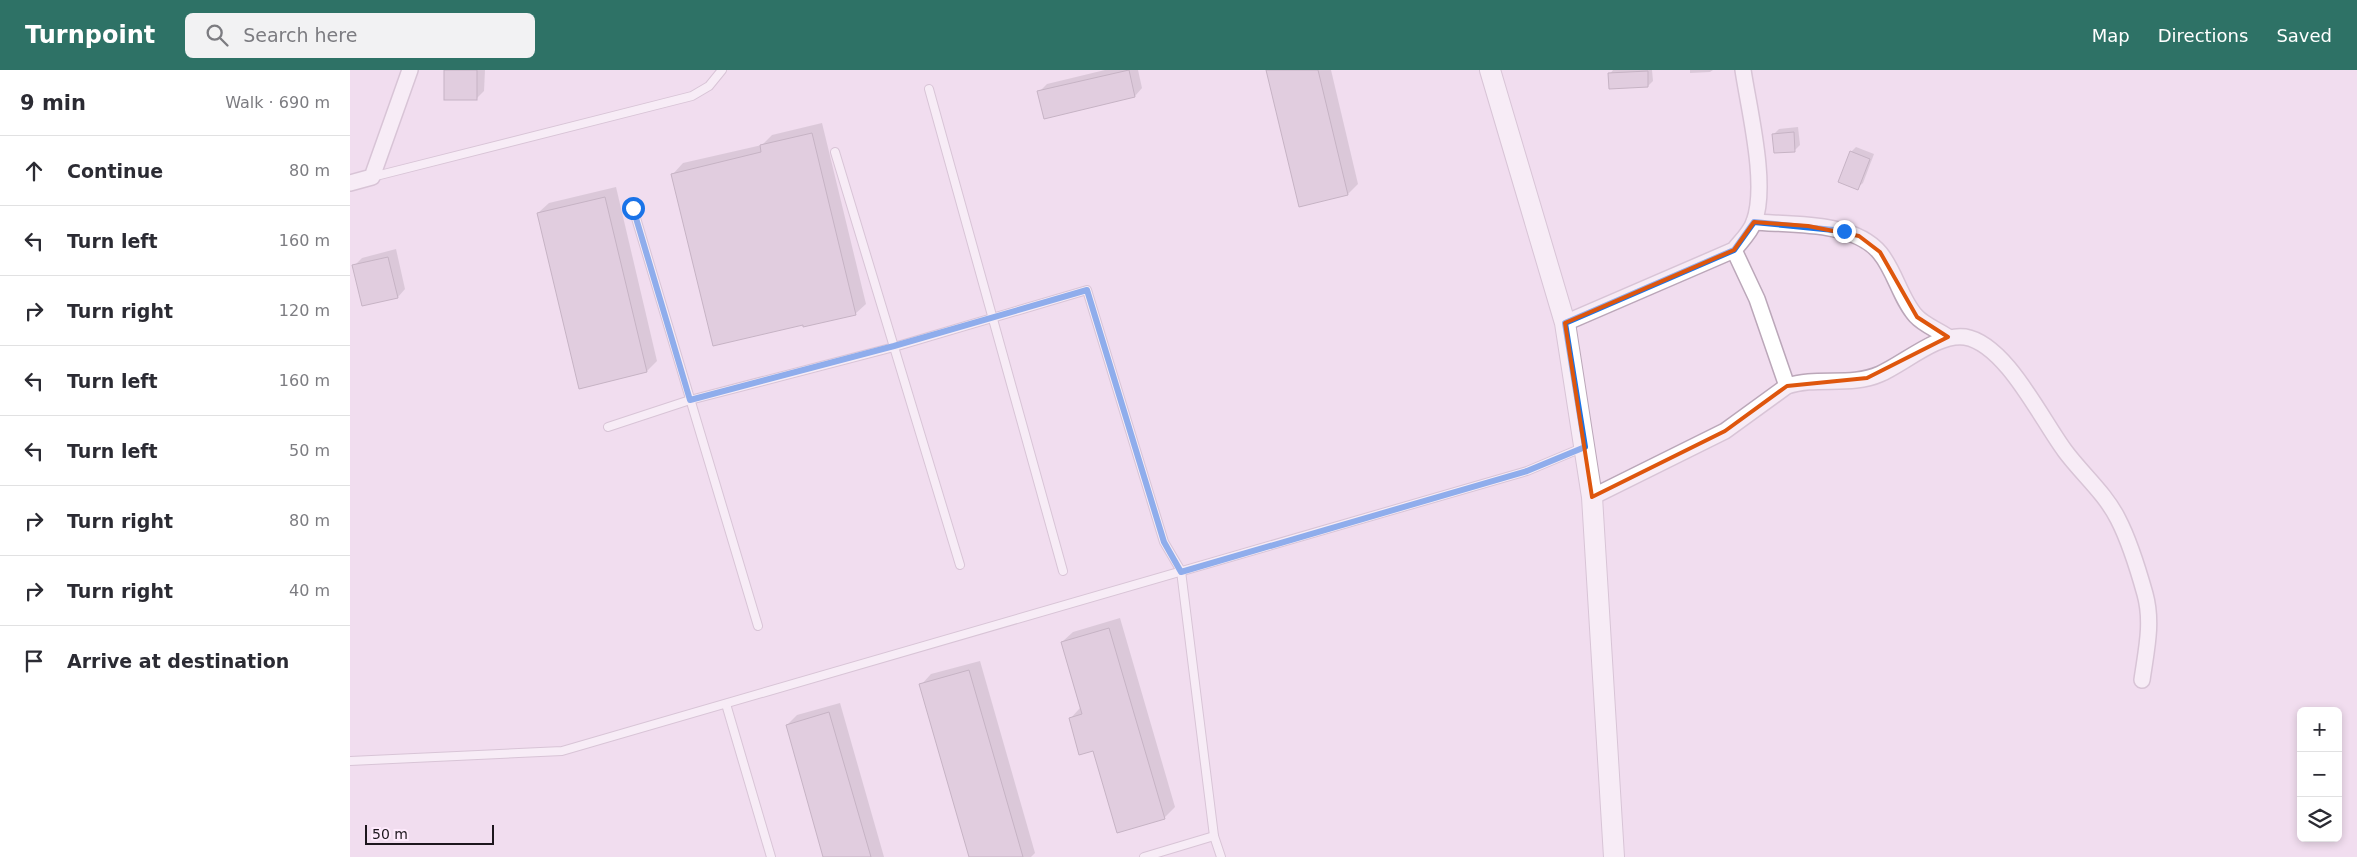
<!DOCTYPE html>
<html lang="en">
<head>
<meta charset="utf-8">
<style>
  body { margin:0; font-family:"DejaVu Sans",sans-serif; background:#f2f2f3; color:#2b2b33 }
  .controls { position:absolute; right:15px; bottom:15px; display:grid; overflow:hidden; border-radius:8px; box-shadow:0 2px 8px #0003 }
  .controls button { width:45px; height:45px; display:grid; place-items:center; padding:0; border:0; border-bottom:1px solid #e1e1e2; background:#fff; color:#2b2b33; font:25px sans-serif }
  .scale { position:absolute; left:15px; bottom:12px; width:129px; box-sizing:border-box; padding-left:5px; border:2px solid #1d161d; border-top:0; font-size:14px; line-height:18px; white-space:nowrap; color:#1d161d; -webkit-text-stroke:4px #feeafc; paint-order:stroke }
  .stop { position:absolute; width:15px; height:15px; margin:-11px; border:4px solid #1a73e8; border-radius:50%; background:#fff }
  .stop.end { background:#1a73e8; border-color:#fff; box-shadow:0 1px 5px #0008 }
  .list { margin:0; padding:0; list-style:none }
  h2 { display:flex; justify-content:space-between; align-items:center; height:65px; margin:0; padding:0 20px; font-size:21px }
  h2 small { font-size:16px; font-weight:400; color:#7c7c81 }
  .list li { display:grid; grid-template-columns:32px 1fr auto; gap:15px; align-items:center; box-sizing:border-box; height:70px; padding:0 20px; border-top:1px solid #e1e1e2 }
  .list b { display:block; font-size:19px; white-space:nowrap }
  .list em { font-size:16px; font-style:normal; color:#7c7c81 }
  .icon { flex:none; width:28px; height:28px; fill:none; stroke:currentColor; stroke-width:2; stroke-linecap:round; stroke-linejoin:round }
  .map { position:relative; flex:none; width:2007px; height:787px; overflow:hidden }
  header { display:flex; align-items:center; gap:30px; box-sizing:border-box; height:70px; padding:0 25px; background:#2e7266; color:#fff }
  header strong { font-size:24px }
  nav { display:flex; gap:28px; margin-inline-start:auto; font-size:18px }
  .search { width:350px; height:45px; background:#f2f2f3; display:flex; align-items:center; gap:12px; box-sizing:border-box; padding:0 18px; border-radius:8px; color:#7c7c81; font-size:19px }
  main { display:flex }
  aside { flex:1; background:#fff }
  .map>svg:first-child { display:block }
  .shadow { fill:#0003 }
  .building { fill:#cfbbcd; stroke:#938191 }
  .lines { fill:none; stroke-linecap:round; stroke-linejoin:round }
  .service-casing { stroke:#bba7b9; stroke-width:10 }
  .minor-casing { stroke:#bba7b9; stroke-width:18 }
  .tertiary-casing { stroke:#bba7b9; stroke-width:22 }
  .service { stroke:#fff; stroke-width:8 }
  .minor { stroke:#fff; stroke-width:15 }
  .tertiary { stroke:#fff; stroke-width:20 }
  .route { stroke:#1a73e8; stroke-width:6 }
  .marked { fill:none; stroke:#de560d; stroke-width:4; stroke-linejoin:round }
</style>
</head>
<body>
<header>
<strong>Turnpoint</strong>
<div class="search"><svg class="icon" aria-label="search" viewBox="0 0 24 24"><circle cx="10" cy="10" r="6"/><path d="M15 15l6 6"/></svg>Search here</div>
<nav><a>Map</a><a>Directions</a><a>Saved</a></nav>
</header>
<main>
<aside>
<h2>9 min<small>Walk · 690 m</small></h2>
<ul class="list">
<li><svg class="icon" aria-label="ahead" viewBox="0 0 24 24"><path d="M12 20V5M6 11l6-6 6 6"/></svg><div><b>Continue</b></div><em>80 m</em></li>
<li><svg class="icon" aria-label="left" viewBox="0 0 24 24"><path d="M17 20v-9H6M10 6l-5 5 5 5"/></svg><div><b>Turn left</b></div><em>160 m</em></li>
<li><svg class="icon" aria-label="right" viewBox="0 0 24 24"><path d="M7 20v-9h11M14 6l5 5-5 5"/></svg><div><b>Turn right</b></div><em>120 m</em></li>
<li><svg class="icon" aria-label="left" viewBox="0 0 24 24"><path d="M17 20v-9H6M10 6l-5 5 5 5"/></svg><div><b>Turn left</b></div><em>160 m</em></li>
<li><svg class="icon" aria-label="left" viewBox="0 0 24 24"><path d="M17 20v-9H6M10 6l-5 5 5 5"/></svg><div><b>Turn left</b></div><em>50 m</em></li>
<li><svg class="icon" aria-label="right" viewBox="0 0 24 24"><path d="M7 20v-9h11M14 6l5 5-5 5"/></svg><div><b>Turn right</b></div><em>80 m</em></li>
<li><svg class="icon" aria-label="right" viewBox="0 0 24 24"><path d="M7 20v-9h11M14 6l5 5-5 5"/></svg><div><b>Turn right</b></div><em>40 m</em></li>
<li><svg class="icon" aria-label="arrive" viewBox="0 0 24 24"><path d="M6 21V4h12l-3 4 3 4H6"/></svg><div><b>Arrive at destination</b></div></li>
</ul>
</aside>
<div class="map">
<svg width="2007" height="787" viewBox="0 0 2007 787">
  <rect width="100%" height="100%" fill="#f1ddef"/>
  <g class="shadow">
    <path d="M 95,0 L 135,0 L 134,21 L 126,29 Z"/>
    <path d="M 755,0 L 788,0 L 792,18 L 785,26 L 689,22 L 697,14 Z"/>
    <path d="M 917,0 L 981,0 L 1008,114 L 998,124 L 950,136 Z"/>
    <path d="M 1263,0 L 1302,0 L 1303,11 L 1298,16 L 1260,4 Z"/>
    <path d="M 1340,0 L 1363,0 L 1360,2 L 1340,3 Z"/>
    <path d="M 472,53 L 516,234 L 505,244 L 454,253 L 323,104 L 333,93 L 412,75 L 422,65 Z"/>
    <path d="M 1448,57 L 1450,75 L 1445,80 L 1424,64 L 1429,59 Z"/>
    <path d="M 1506,77 L 1524,84 L 1513,113 L 1507,118 L 1501,82 Z"/>
    <path d="M 266,117 L 307,291 L 297,301 L 188,143 L 199,133 Z"/>
    <path d="M 46,179 L 55,219 L 48,227 L 4,196 L 12,188 Z"/>
    <path d="M 770,548 L 825,737 L 814,748 L 743,679 L 720,649 L 730,638 L 712,572 L 723,562 Z"/>
    <path d="M 630,591 L 685,783 L 681,787 L 620,787 L 571,615 L 581,604 Z"/>
    <path d="M 490,633 L 534,787 L 475,787 L 437,655 L 447,645 Z"/>
  </g>
  <g class="building">
    <rect x="94" y="0" width="33" height="30"/>
    <path d="M 779,0 L 785,27 L 694,49 L 687,21 Z"/>
    <path d="M 916,0 L 968,0 L 998,125 L 949,137 Z"/>
    <path d="M 1298,1 L 1298,17 L 1259,19 L 1258,3 Z"/>
    <path d="M 1444,62 L 1445,82 L 1424,83 L 1422,64 Z"/>
    <path d="M 462,63 L 506,245 L 453,257 L 453,255 L 363,276 L 321,104 L 411,82 L 410,75 Z"/>
    <path d="M 1500,81 L 1520,89 L 1508,120 L 1488,112 Z"/>
    <path d="M 255,127 L 297,302 L 229,319 L 187,143 Z"/>
    <path d="M 38,187 L 48,228 L 12,236 L 2,195 Z"/>
    <path d="M 759,558 L 815,749 L 767,763 L 743,681 L 729,685 L 719,648 L 732,644 L 711,572 Z"/>
    <path d="M 619,600 L 673,787 L 619,787 L 569,614 Z"/>
    <path d="M 479,642 L 521,787 L 473,787 L 436,655 Z"/>
  </g>
  <g class="lines">
    <g class="service-casing">
      <g id="service">
        <path d="M 579,19 L 713,501"/>
        <path d="M 485,82 L 610,495"/>
        <path d="M 22,107 L 342,26 L 359,16 L 372,0"/>
        <path d="M 283,138 L 408,556"/>
        <path d="M 258,357 L 340,330 L 544,277 L 737,220 L 814,472 L 831,501 L 864,766 L 871,787"/>
        <path d="M 376,634 L 421,787"/>
        <path d="M 0,691 L 212,681 L 1177,401 L 1234,377"/>
        <path d="M 794,787 L 864,766"/>
      </g>
    </g>
    <g class="minor-casing">
      <g id="minor">
        <path d="M 0,113 L 22,107 L 60,0"/>
        <path d="M 1404,152 C 1441,155 1504,151 1530,183 C 1545,201 1551,230 1566,246 C 1574,255 1588,260 1598,267"/>
        <path d="M 1384,180 L 1407,229 L 1437,316"/>
        <path d="M 1215,253 L 1384,180 C 1391,171 1400,163 1404,152 C 1418,115 1399,40 1393,0"/>
        <path d="M 1242,427 L 1375,361 L 1437,316 C 1467,306 1501,317 1530,304 C 1555,293 1588,263 1615,267 C 1656,274 1691,349 1715,381 C 1732,404 1755,423 1768,449 C 1780,472 1788,499 1795,524 C 1803,553 1796,581 1792,610"/>
      </g>
    </g>
    <g class="tertiary-casing">
      <path id="tertiary" d="M 1140,0 L 1215,253 L 1242,427 L 1264,787"/>
    </g>
    <use href="#service" class="service"/>
    <use href="#minor" class="minor"/>
    <use href="#tertiary" class="tertiary"/>
  </g>
  <g class="lines">
    <path class="route" d="M 283,138 L 340,330 L 544,276 L 737,220 L 814,472 L 831,502 L 1177,401 L 1235,377 L 1215,253 L 1384,180 L 1404,152 L 1494,161"/>
  </g>
  <path d="M0 0H2007V787H0ZM 1404,152 L 1458,156 L 1509,166 L 1530,182 L 1567,247 L 1598,267 L 1517,308 L 1437,316 L 1375,361 L 1242,427 L 1215,253 L 1384,180 Z" fill="#f1ddef" fill-opacity=".55" fill-rule="evenodd"/>
  <path class="marked" d="M 1404,152 L 1458,156 L 1509,166 L 1530,182 L 1567,247 L 1598,267 L 1517,308 L 1437,316 L 1375,361 L 1242,427 L 1215,253 L 1384,180 Z"/>
</svg>
<div class="controls">
<button>+</button>
<button>−</button>
<button><svg class="icon" aria-label="layers" viewBox="0 0 24 24"><path d="M12 4l9 5-9 5-9-5zM3 14l9 5 9-5"/></svg></button>
</div>
<div class="scale">50 m</div>
<div class="stop" style="left:283px;top:138px"></div>
<div class="stop end" style="left:1494px;top:161px"></div>
</div>
</main>
</body>
</html>
